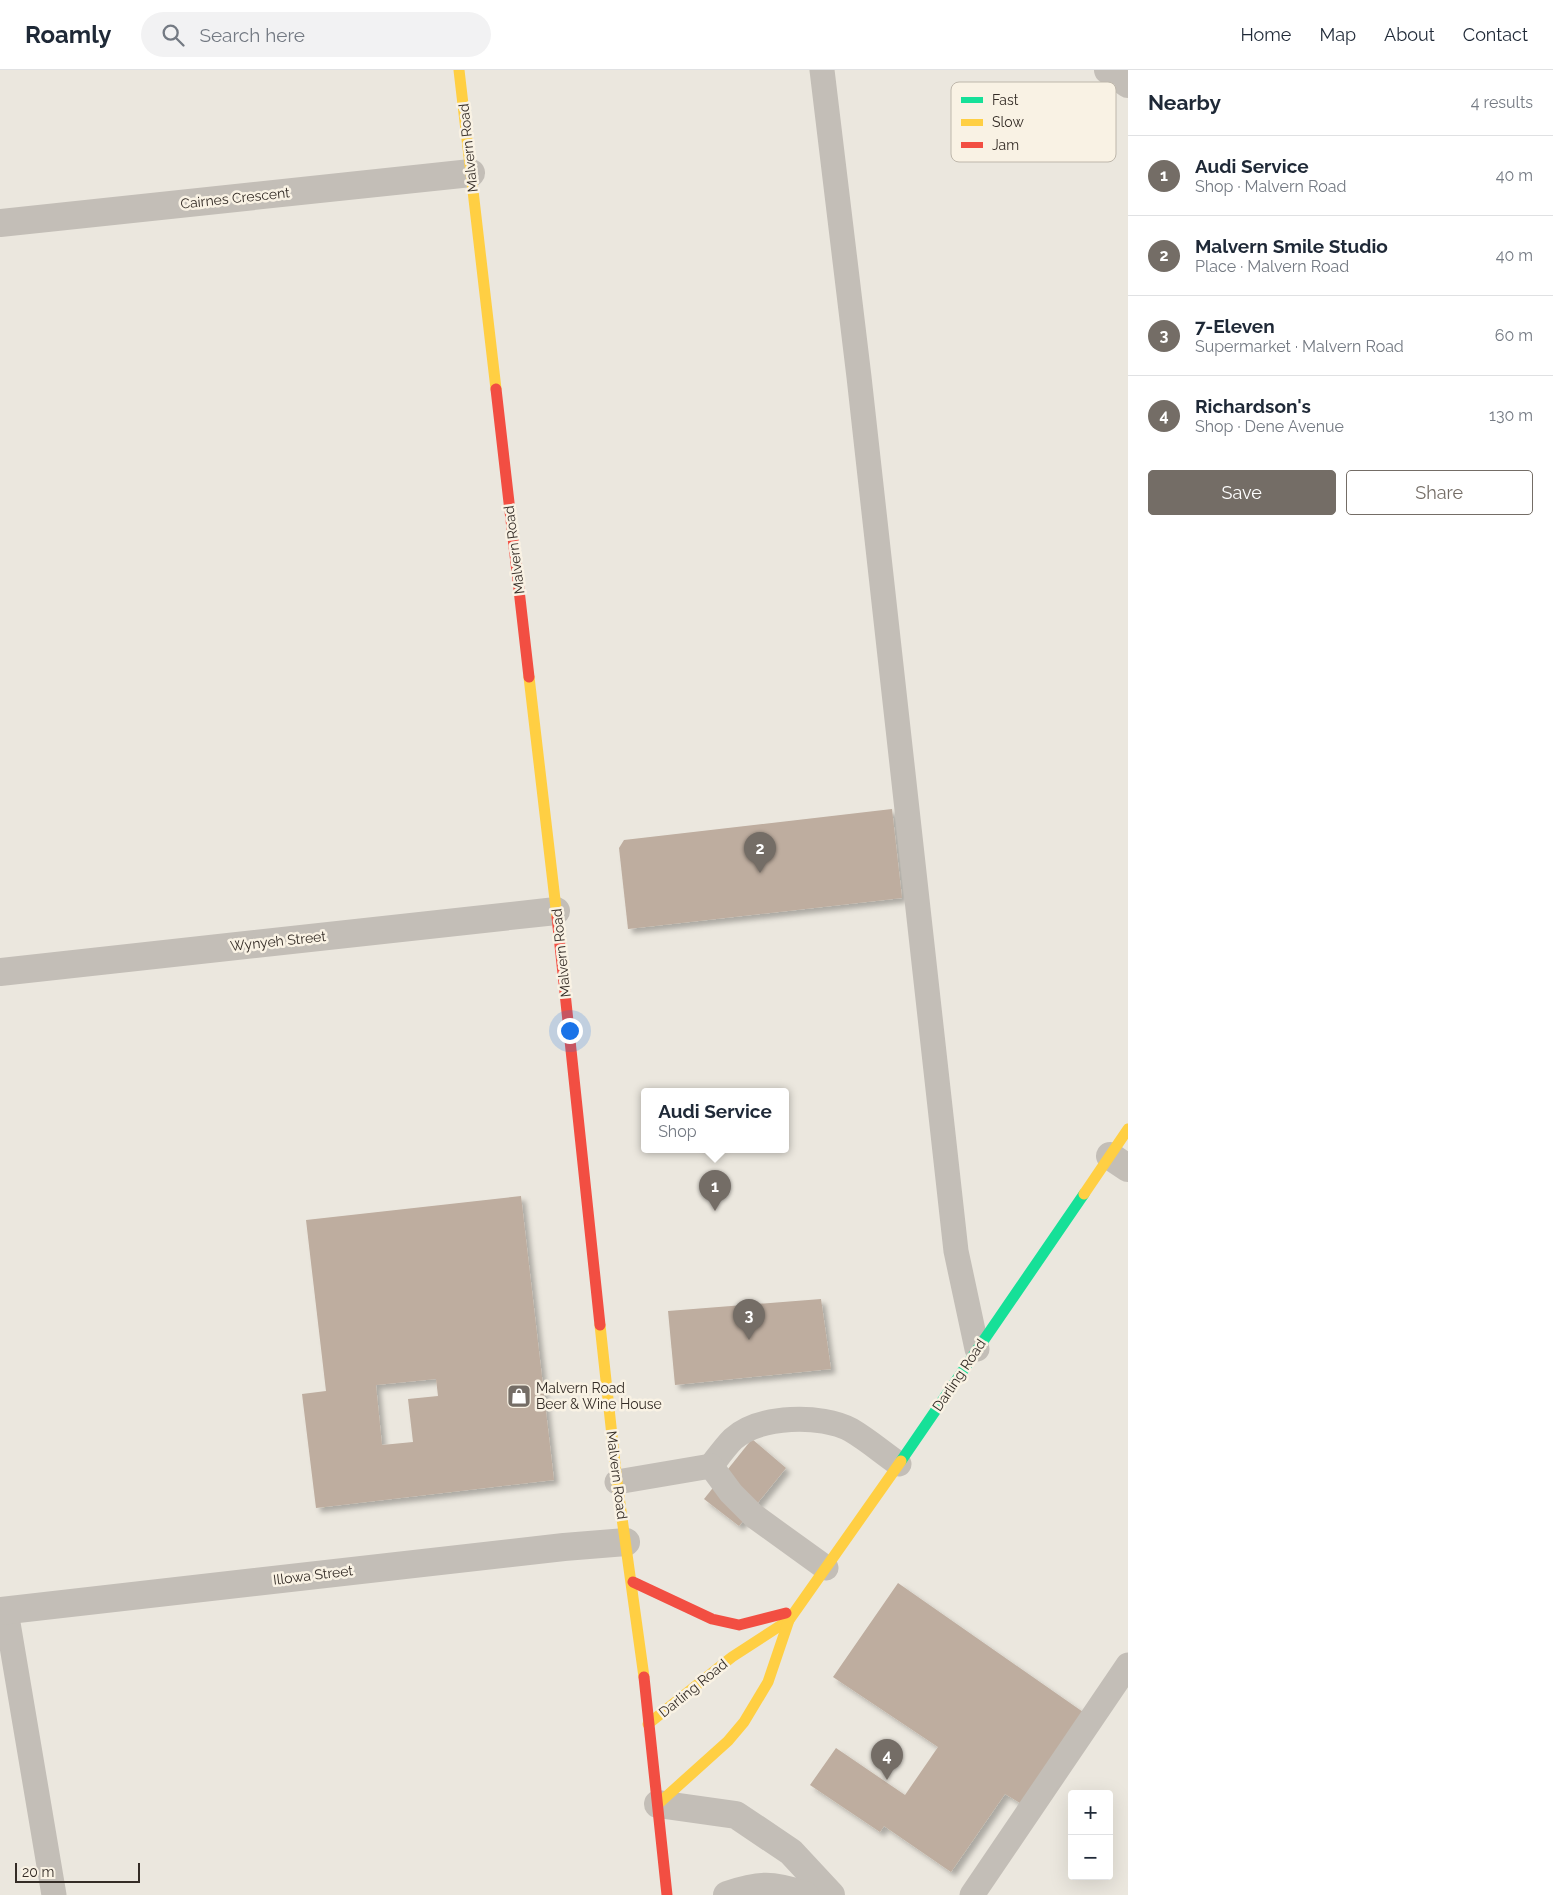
<!DOCTYPE html>
<html lang="en">
<head>
<meta charset="utf-8">
<style>
  body { margin:0; font-family:Raleway,sans-serif; background:#f2f2f3; color:#1f2937 }
  .controls { position:absolute; right:15px; bottom:15px; display:grid; overflow:hidden; border-radius:5px; box-shadow:0 5px 20px #0002 }
  .controls button { width:45px; height:45px; display:grid; place-items:center; padding:0; border:0; border-bottom:1px solid #e0e1e3; background:#fff; color:#1f2937; font:25px sans-serif }
  .scale { position:absolute; left:15px; bottom:12px; width:125px; box-sizing:border-box; padding-left:5px; border:2px solid #342c26; border-top:0; font-size:14px; line-height:18px; white-space:nowrap; color:#342c26; -webkit-text-stroke:4px #f9f2e4; paint-order:stroke }
  .you { position:absolute; left:569px; top:960px; width:18px; height:18px; margin:-12px; border:4px solid #fff; border-radius:50%; background:#1a73e8; box-shadow:0 0 0 8px #1a73e833 }
  .badge { display:grid; place-items:center; width:32px; height:32px; border-radius:50%; background:#746d66; color:#fff; font-size:16px; font-weight:700 }
  .pin { position:absolute; translate:-50% -41px; filter:drop-shadow(0 1px 2px #0008) }
  .pin::after { content:''; position:absolute; top:26px; width:18px; height:15px; background:inherit; clip-path:polygon(0 0,100% 0,50% 100%) }
  .popup { position:absolute; left:641px; top:1018px; width:148px; height:65px; box-sizing:border-box; display:grid; place-content:center; border-radius:5px; background:#fff; filter:drop-shadow(0 1px 4px #0005); font-size:16px; white-space:nowrap; color:#747a83 }
  .popup b { font-size:19px; color:#1f2937 }
  .popup::after { content:''; position:absolute; left:50%; top:100%; margin-left:-10px; border:10px solid transparent; border-top-color:#fff }
  .list { margin:0; padding:0; list-style:none }
  h2 { display:flex; justify-content:space-between; align-items:center; height:65px; margin:0; padding:0 20px; font-size:21px }
  h2 small { font-size:16px; font-weight:400; color:#747a83 }
  .list li { display:grid; grid-template-columns:32px 1fr auto; gap:15px; align-items:center; box-sizing:border-box; height:80px; padding:0 20px; border-top:1px solid #e0e1e3 }
  .list b { display:block; font-size:19px; white-space:nowrap }
  .list p { margin:0; font-size:16px; white-space:nowrap; color:#747a83 }
  .list em { font-size:16px; font-style:normal; color:#747a83 }
  .actions { display:flex; gap:10px; padding:15px 20px }
  .actions a { flex:1; padding:11px 0; border:1px solid #746d66; border-radius:5px; text-align:center; font-size:18px; color:#746d66 }
  .actions .main { background:#746d66; color:#fff }
  .icon { flex:none; width:28px; height:28px; fill:none; stroke:currentColor; stroke-width:2; stroke-linecap:round; stroke-linejoin:round }
  .map { position:relative; flex:none; width:1128px; height:1825px; overflow:hidden }
  header { display:flex; align-items:center; gap:30px; box-sizing:border-box; height:70px; padding:0 25px; background:#fff; border-bottom:1px solid #e0e1e3 }
  header strong { font-size:24px }
  nav { display:flex; gap:28px; margin-inline-start:auto; font-size:18px }
  .search { width:350px; height:45px; background:#f2f2f3; display:flex; align-items:center; gap:12px; box-sizing:border-box; padding:0 18px; border-radius:28px; color:#747a83; font-size:19px }
  main { display:flex }
  aside { flex:1; background:#fff }
  .map>svg:first-child { display:block }
  .building { fill:#bead9f; fill-rule:evenodd; filter:url(#shadow) }
  .lines { fill:none; stroke-linecap:round; stroke-linejoin:round }
  .lane { stroke:#c3beb7; stroke-width:25 }
  .street { stroke:#c3beb7; stroke-width:28 }
  .fast { stroke:#16e098; stroke-width:11 }
  .slow { stroke:#ffcf43; stroke-width:11 }
  .jam { stroke:#f24e42; stroke-width:11 }
  .labels { text-anchor:middle; stroke-width:5; stroke-linejoin:round; paint-order:stroke }
  .street-label { font-size:14px; fill:#342c26; stroke:#f9f2e4 }
  .poi-label { font-size:14px; fill:#342c26; stroke:#f9f2e4; text-anchor:start }
  .key { fill:#f9f2e4; stroke:#beb7ab; stroke-width:1 }
  .key-label { font-size:14px; fill:#342c26 }
</style>
</head>
<body>
<header>
<strong>Roamly</strong>
<div class="search"><svg class="icon" aria-label="search" viewBox="0 0 24 24"><circle cx="10" cy="10" r="6"/><path d="M15 15l6 6"/></svg>Search here</div>
<nav><a>Home</a><a>Map</a><a>About</a><a>Contact</a></nav>
</header>
<main>
<div class="map">
<svg width="1128" height="1825" viewBox="0 0 1128 1825">
  <defs>
    <filter id="shadow"><feDropShadow dx="4.5" dy="4.5" stdDeviation="2.5" flood-color="#0004"/></filter>
  </defs>
  <rect width="100%" height="100%" fill="#ebe7de"/>
  <g class="building">
    <path d="M 892,739 L 902,828 L 628,859 L 619,778 L 624,770 Z"/>
    <path d="M 521,1126 L 554,1410 L 316,1438 L 302,1324 L 326,1321 L 306,1150 ZM 436,1309 L 438,1326 L 408,1329 L 413,1372 L 382,1375 L 376,1315 Z"/>
    <path d="M 821,1229 L 831,1299 L 675,1315 L 668,1241 Z"/>
    <path d="M 752,1369 L 786,1398 L 739,1456 L 704,1429 Z"/>
    <path d="M 898,1513 L 1083,1642 L 1020,1733 L 1005,1724 L 951,1802 L 884,1756 L 880,1762 L 810,1715 L 836,1678 L 905,1725 L 938,1677 L 833,1607 Z"/>
  </g>
  <g class="lines">
    <g class="lane">
      <path d="M 822,0 L 859,307 L 956,1181 L 977,1279"/>
      <path d="M 711,1396 C 718,1387 725,1377 733,1369 C 760,1345 821,1344 851,1360 C 868,1370 883,1383 899,1394"/>
      <path d="M 617,1412 L 711,1396 L 731,1423 L 754,1446 L 826,1498"/>
      <path d="M 6,1541 L 54,1825"/>
      <path d="M 972,1825 L 1128,1595"/>
    </g>
    <g class="street">
      <path d="M 1108,0 L 1128,14"/>
      <path d="M 0,153 L 471,103"/>
      <path d="M 0,902 L 556,841"/>
      <path d="M 1110,1086 L 1128,1098"/>
      <path d="M 0,1541 L 564,1477 L 626,1472"/>
      <path d="M 658,1734 L 736,1745 L 791,1782 L 831,1825"/>
      <path d="M 727,1825 C 760,1814 772,1814 805,1825"/>
    </g>
    <path class="fast" d="M 901,1391 L 1084,1124"/>
    <g class="slow">
      <path d="M 459,0 L 496,319"/>
      <path d="M 529,607 L 557,847"/>
      <path d="M 1084,1124 L 1128,1059"/>
      <path d="M 600,1255 L 617,1412 L 644,1607"/>
      <path d="M 648,1654 L 732,1587 L 789,1550"/>
      <path d="M 658,1734 L 728,1671 L 744,1652 L 768,1612 L 789,1550 L 901,1391"/>
    </g>
    <g class="jam">
      <path d="M 496,319 L 529,607"/>
      <path d="M 557,847 L 600,1255"/>
      <path d="M 633,1512 L 712,1549 L 739,1555 L 786,1543"/>
      <path d="M 644,1607 L 667,1825"/>
    </g>
  </g>
  <defs>
    <g id="shop-square" transform="scale(1.25)"><rect x="-9" y="-9" width="18" height="18" rx="4" fill="#746d66" stroke="#f9f2e4"/><path d="M-5-2.5h2.3a2.7 3.5 0 0 1 5.4 0H5L5.5 6h-11ZM-1.5-2.5h3a1.5 2.3 0 0 0-3 0Z" fill="#fff"/></g>
  </defs>
  <g fill-rule="evenodd">
    <use href="#shop-square" x="519" y="1326"/>
  </g>
  <g class="labels">
    <g class="street-label">
      <text transform="translate(468 78) rotate(-96)" y="5">Malvern Road</text>
      <text transform="translate(235 128) rotate(-6)" y="5">Cairnes Crescent</text>
      <text transform="translate(514 480) rotate(-97)" y="5">Malvern Road</text>
      <text transform="translate(278 871) rotate(-6)" y="5">Wynyeh Street</text>
      <text transform="translate(561 883) rotate(-96)" y="5">Malvern Road</text>
      <text transform="translate(959 1305) rotate(-56)" y="5">Darling Road</text>
      <text transform="translate(617 1405) rotate(83)" y="5">Malvern Road</text>
      <text transform="translate(313 1505) rotate(-7)" y="5">Illowa Street</text>
      <text transform="translate(693 1618) rotate(-39)" y="5">Darling Road</text>
    </g>
    <g class="poi-label">
      <text x="536" y="1323">Malvern Road<tspan x="536" dy="16">Beer &amp; Wine House</tspan></text>
    </g>
  </g>
  <rect x="951" y="12" width="165" height="80" rx="8" class="key"/>
  <rect x="961" y="27" width="22" height="6" fill="#16e098"/>
  <rect x="961" y="49" width="22" height="7" fill="#ffcf43"/>
  <rect x="961" y="72" width="22" height="6" fill="#f24e42"/>
  <g class="key-label">
    <text x="992" y="35">Fast</text>
    <text x="992" y="57">Slow</text>
    <text x="992" y="80">Jam</text>
  </g>
</svg>
<div class="controls">
<button>+</button>
<button>−</button>
</div>
<div class="scale">20 m</div>
<div class="you"></div>
<div class="pin badge" style="left:715px;top:1141px">1</div>
<div class="popup"><b>Audi Service</b>Shop</div>
<div class="pin badge" style="left:760px;top:803px">2</div>
<div class="pin badge" style="left:749px;top:1270px">3</div>
<div class="pin badge" style="left:887px;top:1710px">4</div>
</div>
<aside>
<h2>Nearby<small>4 results</small></h2>
<ul class="list">
<li><span class="badge">1</span><div><b>Audi Service</b><p>Shop · Malvern Road</p></div><em>40 m</em></li>
<li><span class="badge">2</span><div><b>Malvern Smile Studio</b><p>Place · Malvern Road</p></div><em>40 m</em></li>
<li><span class="badge">3</span><div><b>7-Eleven</b><p>Supermarket · Malvern Road</p></div><em>60 m</em></li>
<li><span class="badge">4</span><div><b>Richardson's</b><p>Shop · Dene Avenue</p></div><em>130 m</em></li>
</ul>
<div class="actions"><a class="main">Save</a><a>Share</a></div>
</aside>
</main>
</body>
</html>
